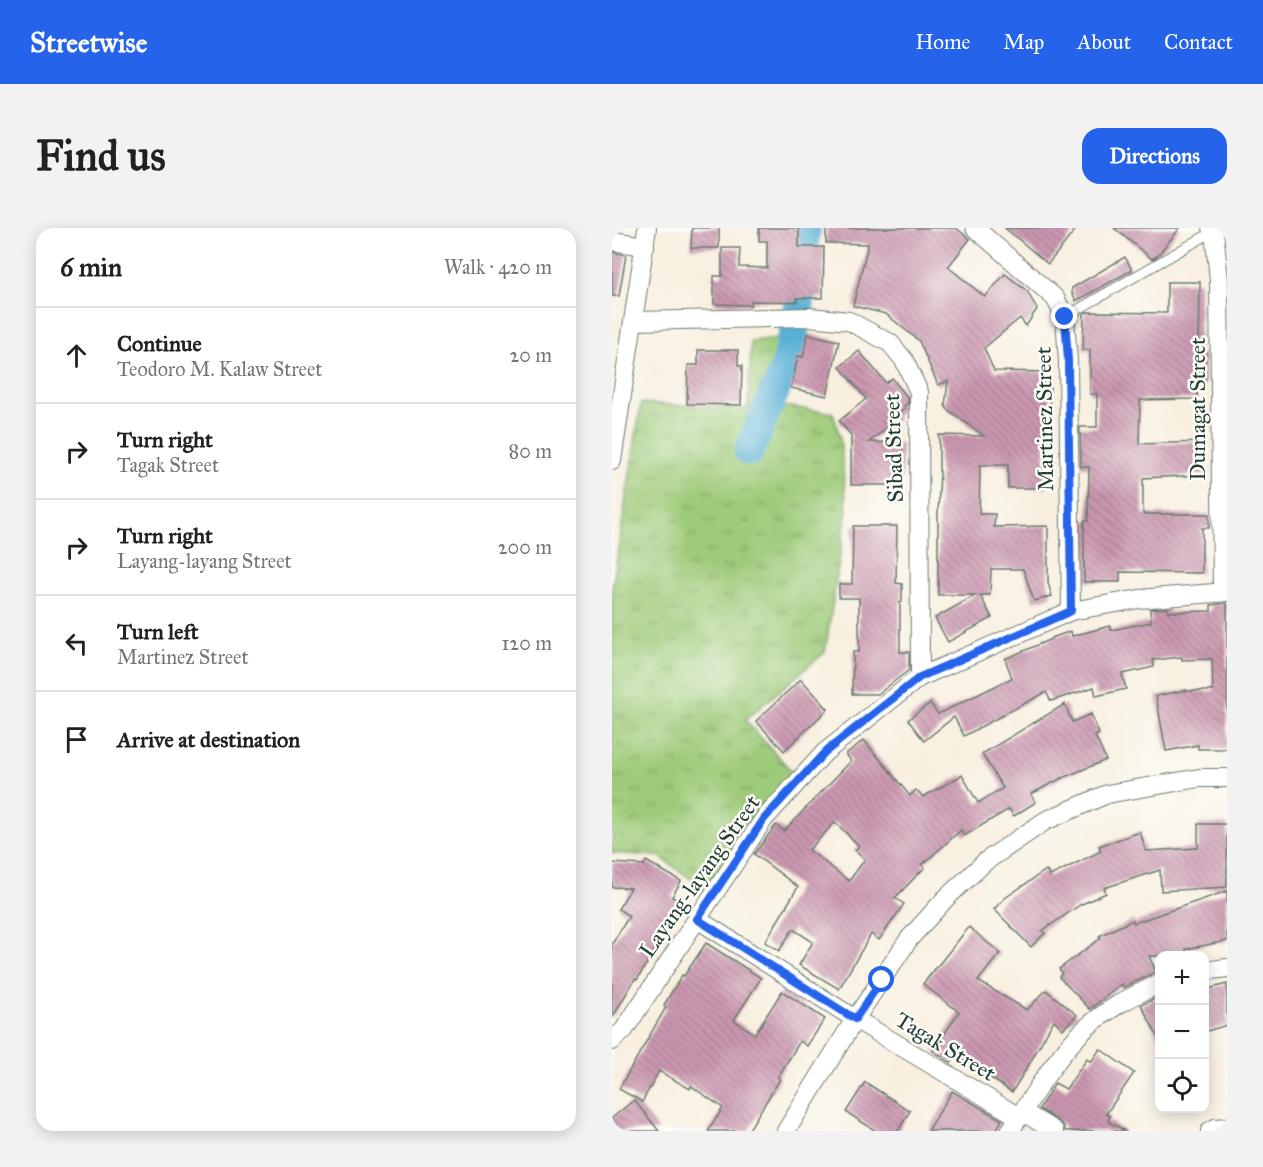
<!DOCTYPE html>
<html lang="en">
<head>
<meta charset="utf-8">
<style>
  body { margin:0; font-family:"IM FELL Great Primer",serif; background:#f2f2f2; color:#202124 }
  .controls { position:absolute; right:18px; bottom:18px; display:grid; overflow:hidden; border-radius:12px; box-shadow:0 3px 15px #0003 }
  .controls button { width:54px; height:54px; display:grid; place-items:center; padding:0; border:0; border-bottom:2px solid #e0e0e0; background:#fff; color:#202124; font:30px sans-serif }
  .stop { position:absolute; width:18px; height:18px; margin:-14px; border:4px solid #2563eb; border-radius:50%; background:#fff }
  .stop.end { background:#2563eb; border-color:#fff; box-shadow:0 2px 6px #0008 }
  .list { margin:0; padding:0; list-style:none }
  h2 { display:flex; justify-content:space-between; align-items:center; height:78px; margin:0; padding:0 24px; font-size:26px }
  h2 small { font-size:20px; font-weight:400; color:#757577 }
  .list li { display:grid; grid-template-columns:39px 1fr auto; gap:18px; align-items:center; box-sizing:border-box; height:96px; padding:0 24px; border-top:2px solid #e0e0e0 }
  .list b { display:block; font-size:22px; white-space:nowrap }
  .list p { margin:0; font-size:20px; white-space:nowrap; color:#757577 }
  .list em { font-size:20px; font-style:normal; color:#757577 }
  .icon { flex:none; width:33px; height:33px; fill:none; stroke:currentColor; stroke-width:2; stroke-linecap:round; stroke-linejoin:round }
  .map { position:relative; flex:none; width:615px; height:903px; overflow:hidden; border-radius:18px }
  header { display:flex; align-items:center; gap:36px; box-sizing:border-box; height:84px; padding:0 30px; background:#2563eb; color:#fff }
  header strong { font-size:28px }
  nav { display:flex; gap:33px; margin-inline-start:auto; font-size:21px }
  .intro { display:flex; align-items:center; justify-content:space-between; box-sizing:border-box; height:144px; padding:0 36px }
  h1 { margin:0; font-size:42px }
  .button { padding:15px 27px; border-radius:18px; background:#2563eb; color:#fff; font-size:21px; font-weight:700 }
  main { display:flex; gap:36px; padding:0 36px }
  aside { flex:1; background:#fff; border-radius:18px; box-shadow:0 3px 15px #0003 }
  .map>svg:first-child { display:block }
  .grass { fill:url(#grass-tufts); stroke:#5e8456; stroke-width:1.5 }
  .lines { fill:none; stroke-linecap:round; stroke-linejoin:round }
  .river { stroke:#59b0d6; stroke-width:30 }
  .building { fill:url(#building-back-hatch); fill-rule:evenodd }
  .lane-casing { stroke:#6b7b70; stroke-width:11 }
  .street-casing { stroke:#6b7b70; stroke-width:20 }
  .lane { stroke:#fff; stroke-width:9 }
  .street { stroke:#fff; stroke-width:18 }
  .route { stroke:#2563eb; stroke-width:8 }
  .labels { text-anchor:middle; stroke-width:5; stroke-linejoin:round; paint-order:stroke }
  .street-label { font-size:22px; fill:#1f3d34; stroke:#fdfcf7 }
</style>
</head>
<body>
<header>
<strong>Streetwise</strong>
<nav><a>Home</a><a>Map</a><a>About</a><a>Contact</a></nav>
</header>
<div class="intro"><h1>Find us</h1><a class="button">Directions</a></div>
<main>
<aside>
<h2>6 min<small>Walk · 420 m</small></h2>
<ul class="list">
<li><svg class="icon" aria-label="ahead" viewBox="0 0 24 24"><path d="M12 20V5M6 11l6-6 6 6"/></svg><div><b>Continue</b><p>Teodoro M. Kalaw Street</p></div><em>20 m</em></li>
<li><svg class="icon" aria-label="right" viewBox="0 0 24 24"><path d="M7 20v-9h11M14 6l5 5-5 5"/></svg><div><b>Turn right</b><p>Tagak Street</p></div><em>80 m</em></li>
<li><svg class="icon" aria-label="right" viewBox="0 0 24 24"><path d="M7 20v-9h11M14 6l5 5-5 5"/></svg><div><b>Turn right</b><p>Layang-layang Street</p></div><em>200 m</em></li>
<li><svg class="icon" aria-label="left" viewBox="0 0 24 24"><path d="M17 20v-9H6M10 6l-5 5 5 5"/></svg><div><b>Turn left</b><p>Martinez Street</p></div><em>120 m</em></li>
<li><svg class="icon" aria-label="arrive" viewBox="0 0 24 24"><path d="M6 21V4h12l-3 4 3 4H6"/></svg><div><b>Arrive at destination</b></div></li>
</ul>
</aside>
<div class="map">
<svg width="615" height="903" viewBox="0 0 615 903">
  <defs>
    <pattern id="grass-tufts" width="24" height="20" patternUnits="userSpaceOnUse" patternTransform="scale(1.5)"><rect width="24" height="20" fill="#9ecb79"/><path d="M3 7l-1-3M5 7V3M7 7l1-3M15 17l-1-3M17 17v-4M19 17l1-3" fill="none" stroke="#80a664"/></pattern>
    <pattern id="building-back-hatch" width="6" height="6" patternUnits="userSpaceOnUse" patternTransform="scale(1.5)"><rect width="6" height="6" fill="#cb97b0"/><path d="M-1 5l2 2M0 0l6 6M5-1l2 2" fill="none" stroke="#a47c90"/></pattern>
  </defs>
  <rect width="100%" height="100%" fill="#fdfcf7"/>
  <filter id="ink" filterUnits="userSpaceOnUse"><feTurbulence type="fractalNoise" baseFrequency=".0167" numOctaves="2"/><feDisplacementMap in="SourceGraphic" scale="12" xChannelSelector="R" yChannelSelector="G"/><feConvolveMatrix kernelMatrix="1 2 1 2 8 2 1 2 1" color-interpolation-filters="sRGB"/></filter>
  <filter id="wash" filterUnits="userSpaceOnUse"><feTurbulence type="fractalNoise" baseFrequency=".008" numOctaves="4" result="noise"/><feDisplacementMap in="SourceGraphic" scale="24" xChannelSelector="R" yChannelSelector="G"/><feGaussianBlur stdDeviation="1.35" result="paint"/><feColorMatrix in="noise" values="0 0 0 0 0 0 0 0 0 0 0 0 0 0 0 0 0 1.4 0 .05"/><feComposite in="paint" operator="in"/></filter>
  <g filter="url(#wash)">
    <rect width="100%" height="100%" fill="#f8efdf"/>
    <path class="grass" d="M 187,108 L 170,178 L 221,185 L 228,210 L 235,282 L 213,424 L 133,492 L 183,547 L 94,662 L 47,628 L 0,625 L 0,361 L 29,175 L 136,181 L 139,113 Z"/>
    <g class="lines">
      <path class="river" d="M 137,223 L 175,135 L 188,74 L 189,31 L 194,0"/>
    </g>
    <g id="blocks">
      <g class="building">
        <path d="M 80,0 L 107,0 L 107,20 L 79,20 Z"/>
        <path d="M 147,0 L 187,0 L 187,19 L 212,19 L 211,70 L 185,70 L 185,74 L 139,73 L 139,77 L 102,76 L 102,48 L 110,48 L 110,20 L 128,20 L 127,39 L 155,40 L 155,13 L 147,13 Z"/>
        <path d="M 214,0 L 344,0 L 358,11 L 336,39 L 373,69 L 393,46 L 415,63 L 425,81 L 414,98 L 408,90 L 372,120 L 382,143 L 438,144 L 438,215 L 433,215 L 434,260 L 396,260 L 396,237 L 368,237 L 367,286 L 383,286 L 382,299 L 436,298 L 436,355 L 440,368 L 422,373 L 411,341 L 379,341 L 378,367 L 368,367 L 380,390 L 336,414 L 323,390 L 364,367 L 326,367 L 326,285 L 328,243 L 327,243 L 327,207 L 372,208 L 335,181 L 333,177 L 336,153 L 326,157 L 307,113 L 274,86 L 241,78 L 256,16 L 214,15 Z"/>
        <path d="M 393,0 L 465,0 L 436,36 Z"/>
        <path d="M 502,0 L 568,0 L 545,28 L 540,31 Z"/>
        <path d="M 0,24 L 14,27 L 7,68 L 0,68 Z"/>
        <path d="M 513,29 L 520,42 L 464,73 L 460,65 L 460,60 Z"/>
        <path d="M 555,54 L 588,54 L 587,125 L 593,125 L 593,157 L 585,157 L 585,171 L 528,172 L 527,216 L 591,214 L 592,247 L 531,250 L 531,286 L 597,286 L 597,300 L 590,300 L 590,345 L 508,344 L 508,354 L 472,354 L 472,293 L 476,293 L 477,239 L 469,239 L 468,199 L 485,199 L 485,166 L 478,166 L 478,122 L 471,122 L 472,86 L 474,84 L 555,85 Z"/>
        <path d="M 196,106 L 227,113 L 215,168 L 179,160 L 186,128 L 191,129 Z"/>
        <path d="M 86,122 L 126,122 L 126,138 L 130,138 L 129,177 L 75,176 L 76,137 L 86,137 Z"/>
        <path d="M 247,123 L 274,155 L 280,150 L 296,170 L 296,175 L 292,178 L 293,180 L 284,188 L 286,191 L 257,214 L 290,215 L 290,257 L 239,257 L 239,207 L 227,193 L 254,171 L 228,139 Z"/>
        <path d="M 241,298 L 285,298 L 284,355 L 290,356 L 290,374 L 288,374 L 288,424 L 297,424 L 297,442 L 266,466 L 240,466 L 241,424 L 247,424 L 247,370 L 227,370 L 227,356 L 240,356 Z"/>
        <path d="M 615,375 L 615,521 L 586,521 L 586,517 L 554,523 L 544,468 L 574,462 L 574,463 L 601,463 L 600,431 L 570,432 L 570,429 L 541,432 L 542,439 L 510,446 L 514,461 L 484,468 L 482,459 L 439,473 L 434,464 L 352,508 L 342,489 L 312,513 L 296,492 L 318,475 L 326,486 L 400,450 L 393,431 L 439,411 L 439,410 L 459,403 L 460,408 L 498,398 L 499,402 L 539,394 L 538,381 L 556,380 L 556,384 L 599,383 L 599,377 Z"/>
        <path d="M 189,451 L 216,481 L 172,523 L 144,493 Z"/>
        <path d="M 453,476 L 460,494 L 479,486 L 487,506 L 483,508 L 494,532 L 448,551 L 419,566 L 424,574 L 402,588 L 397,581 L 352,608 L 349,602 L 310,637 L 313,639 L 283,670 L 292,676 L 267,712 L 259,706 L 227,761 L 187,737 L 201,714 L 181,701 L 167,723 L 153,714 L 186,659 L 142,626 L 164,597 L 172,603 L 239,533 L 234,526 L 252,512 L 298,568 L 304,562 L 311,569 L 350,547 L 366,575 L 391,560 L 370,526 ZM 223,594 L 247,618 L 243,622 L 253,631 L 237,653 L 197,622 Z"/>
        <path d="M 586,596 L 615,596 L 615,659 L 549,663 L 548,642 L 492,660 L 494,665 L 468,677 L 430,703 L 433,705 L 419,719 L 382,681 L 393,670 L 434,642 L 438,648 L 489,623 L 487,618 L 528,604 L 534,623 L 586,620 Z"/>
        <path d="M 34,633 L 69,653 L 60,669 L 67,673 L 58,689 L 61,690 L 49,711 L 25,752 L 23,751 L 0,790 L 0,716 L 17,688 L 6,681 L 19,660 L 0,659 L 0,635 L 32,637 Z"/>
        <path d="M 615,663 L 615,713 L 574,721 L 575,725 L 568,728 L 537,728 L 544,744 L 511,760 L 510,756 L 478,781 L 447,749 L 450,745 L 447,741 L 489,710 L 487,708 L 521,692 L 522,695 Z"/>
        <path d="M 357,699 L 388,725 L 366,753 L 415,782 L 434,762 L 465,787 L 451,801 L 442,792 L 416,838 L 400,864 L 344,828 L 339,835 L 321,823 L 347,784 L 311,756 Z"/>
        <path d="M 94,715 L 149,750 L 122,792 L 143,806 L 170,763 L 213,791 L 195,818 L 188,813 L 166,849 L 168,851 L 136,903 L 96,903 L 111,880 L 79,858 L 78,861 L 47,843 L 30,874 L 7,861 L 54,779 L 52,777 L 70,747 L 72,748 Z"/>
        <path d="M 615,756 L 615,797 L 592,804 L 592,762 Z"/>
        <path d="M 544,770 L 548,776 L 548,813 L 529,777 Z"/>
        <path d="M 488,821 L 522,845 L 494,886 L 498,888 L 496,893 L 513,903 L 453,903 L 452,898 L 448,894 L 427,881 L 443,855 L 454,861 L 475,831 L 479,834 Z"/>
        <path d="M 253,854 L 298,883 L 286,903 L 264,903 L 234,884 Z"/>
        <path d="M 340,863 L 390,892 L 384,903 L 316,903 Z"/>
        <path d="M 22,872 L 47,903 L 0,903 L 0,890 Z"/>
      </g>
    </g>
  </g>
  <g filter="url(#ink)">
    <use href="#blocks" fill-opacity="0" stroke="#6b7b70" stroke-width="1.5"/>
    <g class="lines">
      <g class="lane-casing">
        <path id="lane" d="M 453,89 L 602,3"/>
      </g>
      <g class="street-casing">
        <g id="street">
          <path d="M 363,0 L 443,70 L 453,89 L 456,133 L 459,383"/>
          <path d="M 599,0 L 602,3 L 607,52 L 610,364"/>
          <path d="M 0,13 L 33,18"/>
          <path d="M 22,93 L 198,89 L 237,93 L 278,115 L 292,132 L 307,164 L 308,449"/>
          <path d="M 0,233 L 35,0"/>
          <path d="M 85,691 L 243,791 L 407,889"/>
          <path d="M 592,743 L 615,740"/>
          <path d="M 0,813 L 12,802 L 85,691 L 152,591 L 213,524 L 308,449 L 459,383 L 527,371 L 615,364"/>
          <path d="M 411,884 L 442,903"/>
          <path d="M 174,903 L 243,791 L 297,711 L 334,670 L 374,633 L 433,593 L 495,566 L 587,550 L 615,550"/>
          <path d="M 398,903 C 419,871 439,836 466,808 C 486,786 520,767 548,756"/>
          <path d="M 598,903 L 603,900 L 615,899"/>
        </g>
      </g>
      <use href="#lane" class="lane"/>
      <use href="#street" class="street"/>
    </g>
  </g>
  <g class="lines" filter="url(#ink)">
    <path class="route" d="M 270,752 L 243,791 L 85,691 L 152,591 L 213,524 L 308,449 L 459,383 L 456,133 L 453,89"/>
  </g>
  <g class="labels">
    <g class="street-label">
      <text transform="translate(585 181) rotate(-90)" y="8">Dumagat Street</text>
      <text transform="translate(432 191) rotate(-91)" y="8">Martinez Street</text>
      <text transform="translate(281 220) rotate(-92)" y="8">Sibad Street</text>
      <text transform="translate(87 648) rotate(-55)" y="8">Layang-layang Street</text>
      <text transform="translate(334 818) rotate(31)" y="8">Tagak Street</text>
    </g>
  </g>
</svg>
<div class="controls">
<button>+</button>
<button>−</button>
<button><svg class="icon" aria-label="locate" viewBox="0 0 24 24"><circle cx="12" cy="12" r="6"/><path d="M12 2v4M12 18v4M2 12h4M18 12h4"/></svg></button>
</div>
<div class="stop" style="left:270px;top:752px"></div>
<div class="stop end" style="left:453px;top:89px"></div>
</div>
</main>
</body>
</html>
